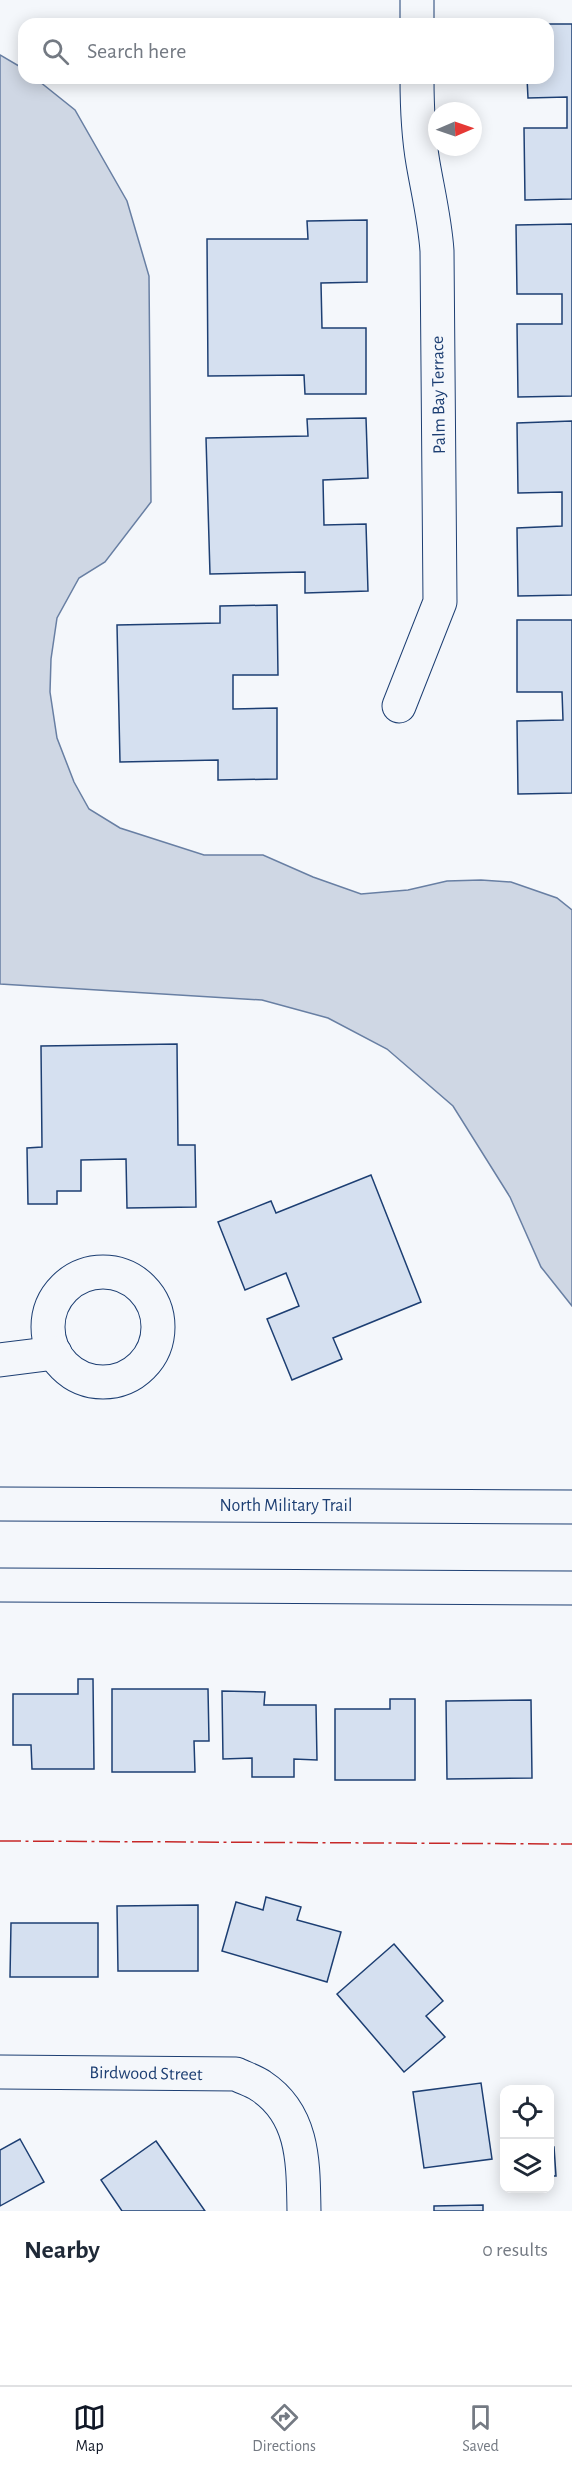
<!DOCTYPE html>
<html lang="en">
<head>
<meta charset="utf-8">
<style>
  body { margin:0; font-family:"Alegreya Sans",sans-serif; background:#f6f6f7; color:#1f2937 }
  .controls { position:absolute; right:18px; bottom:18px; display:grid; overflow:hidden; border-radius:12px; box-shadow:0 3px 15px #0003 }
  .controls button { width:54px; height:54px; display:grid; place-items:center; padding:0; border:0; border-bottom:2px solid #e0e1e3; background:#fff; color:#1f2937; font:30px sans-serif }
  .compass { position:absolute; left:428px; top:102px; width:54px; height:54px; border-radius:50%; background:#fff; box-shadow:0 3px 15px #0003; rotate:88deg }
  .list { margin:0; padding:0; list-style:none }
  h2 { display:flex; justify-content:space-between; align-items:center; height:78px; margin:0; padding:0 24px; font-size:26px }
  h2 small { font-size:20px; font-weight:400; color:#747a83 }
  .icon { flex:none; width:33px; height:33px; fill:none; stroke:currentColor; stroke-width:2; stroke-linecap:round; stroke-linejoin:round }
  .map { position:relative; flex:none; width:572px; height:2211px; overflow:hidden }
  .search { position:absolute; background:#fff; box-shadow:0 3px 15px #0003; left:18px; right:18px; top:18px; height:66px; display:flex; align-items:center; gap:15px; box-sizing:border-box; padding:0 21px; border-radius:18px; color:#747a83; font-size:22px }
  .sheet { height:174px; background:#fff }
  nav { display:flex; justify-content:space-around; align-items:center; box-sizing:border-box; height:84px; border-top:2px solid #e0e1e3; background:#fff; font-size:16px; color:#747a83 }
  nav a { display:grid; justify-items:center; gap:3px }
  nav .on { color:#111827 }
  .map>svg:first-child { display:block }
  .water { fill:#cfd7e4; stroke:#687fa3; stroke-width:1.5 }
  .building { fill:#d5e0f0; stroke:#1d3f73; stroke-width:1.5 }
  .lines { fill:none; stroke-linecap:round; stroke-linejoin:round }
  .minor-casing { stroke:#1d3f73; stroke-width:35 }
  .major-casing { stroke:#1d3f73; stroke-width:35 }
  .minor { stroke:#f4f7fb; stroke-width:33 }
  .major { stroke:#f4f7fb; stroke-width:33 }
  .power { stroke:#c62828; stroke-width:1.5; stroke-dasharray:21 4.5 3 4.5; stroke-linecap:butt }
  .labels { text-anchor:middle; stroke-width:4.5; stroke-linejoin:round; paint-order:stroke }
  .street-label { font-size:18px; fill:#1d3f73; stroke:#f4f7fb }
</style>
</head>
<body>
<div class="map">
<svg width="572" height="2211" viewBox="0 0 572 2211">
  <rect width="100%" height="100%" fill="#f4f7fb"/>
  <path class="water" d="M 0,55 L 24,69 L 24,78 L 35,78 L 75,110 L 127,201 L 149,276 L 151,502 L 105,562 L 79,578 L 57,618 L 51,659 L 50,692 L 57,738 L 74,782 L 89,809 L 120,828 L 204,855 L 263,855 L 313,877 L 361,894 L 408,890 L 447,881 L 481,880 L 511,882 L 557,898 L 572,910 L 572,1306 L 541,1267 L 510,1197 L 453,1106 L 387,1049 L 328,1018 L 262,1000 L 0,984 Z"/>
  <g class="building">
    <path d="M 548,24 L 572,24 L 572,199 L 525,200 L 524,128 L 567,128 L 567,97 L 528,98 L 527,78 L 548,78 Z"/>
    <path d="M 367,220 L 367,282 L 321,283 L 322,328 L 366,328 L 366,394 L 305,394 L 304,375 L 208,376 L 207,239 L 308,239 L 307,221 Z"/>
    <path d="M 572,224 L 572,396 L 518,397 L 517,324 L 562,324 L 562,294 L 517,294 L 516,225 Z"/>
    <path d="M 366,418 L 368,478 L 323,480 L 324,525 L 366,524 L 368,591 L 305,593 L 305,572 L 210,574 L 206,438 L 308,436 L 307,419 Z"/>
    <path d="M 572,421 L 572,595 L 518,596 L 517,528 L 562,526 L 562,492 L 518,493 L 517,423 Z"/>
    <path d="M 277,605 L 278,675 L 233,675 L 233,709 L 277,708 L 277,779 L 218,780 L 218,760 L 120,762 L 117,625 L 220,623 L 220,606 Z"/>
    <path d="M 517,620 L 572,620 L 572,793 L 518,794 L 517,721 L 563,720 L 562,692 L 517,692 Z"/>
    <path d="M 177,1044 L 178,1145 L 195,1145 L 196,1207 L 127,1208 L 126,1159 L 81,1160 L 81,1191 L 57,1191 L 57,1204 L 28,1204 L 27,1148 L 42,1147 L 41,1046 Z"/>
    <path d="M 371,1175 L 421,1302 L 333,1338 L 342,1359 L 292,1380 L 267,1319 L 299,1306 L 286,1273 L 245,1290 L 218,1222 L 271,1201 L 276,1213 Z"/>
    <path d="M 78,1679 L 93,1679 L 94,1769 L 32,1769 L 31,1745 L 13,1745 L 13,1694 L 78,1694 Z"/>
    <path d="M 112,1689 L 208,1689 L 209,1741 L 194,1741 L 195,1772 L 112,1772 Z"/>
    <path d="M 222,1691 L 265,1692 L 264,1705 L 316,1705 L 317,1760 L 294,1759 L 294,1777 L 252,1777 L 252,1758 L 223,1759 Z"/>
    <path d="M 390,1699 L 415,1699 L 415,1780 L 335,1780 L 335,1709 L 390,1709 Z"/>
    <path d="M 531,1700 L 532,1778 L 447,1779 L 446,1701 Z"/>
    <path d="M 266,1897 L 301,1907 L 297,1920 L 341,1932 L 327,1982 L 222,1951 L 236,1902 L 263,1910 Z"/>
    <path d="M 198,1905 L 198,1971 L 118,1971 L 117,1906 Z"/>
    <path d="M 11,1923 L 98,1923 L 98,1977 L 10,1977 Z"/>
    <path d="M 394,1944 L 443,2001 L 426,2016 L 445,2037 L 404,2072 L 337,1994 Z"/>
    <path d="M 481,2083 L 492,2159 L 424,2168 L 413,2092 Z"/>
    <path d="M 20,2139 L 44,2182 L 0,2206 L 0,2150 Z"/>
    <path d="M 156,2141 L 205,2211 L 122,2211 L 101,2180 Z"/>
    <path d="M 550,2147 L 554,2147 L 556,2176 L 550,2176 Z"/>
    <path d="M 483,2205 L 483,2211 L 434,2211 L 434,2206 Z"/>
  </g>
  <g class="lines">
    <g class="minor-casing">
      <g id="minor">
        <path d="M 417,0 L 417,24"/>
        <path d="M 399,706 L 440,602 L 437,251 C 435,221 428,192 423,163 C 418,134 417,107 417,78"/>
        <circle cx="103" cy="1327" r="55"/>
        <path d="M 0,1360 L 55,1353"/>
        <path d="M 0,2072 L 236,2074 C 244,2078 254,2081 261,2086 C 305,2115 303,2165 304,2211"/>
      </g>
    </g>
    <g class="major-casing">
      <g id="major">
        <path d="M 0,1504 L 572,1507"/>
        <path d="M 0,1585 L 572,1588"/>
      </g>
    </g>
    <use href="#minor" class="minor"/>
    <use href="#major" class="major"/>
    <path class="power" d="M 0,1841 L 572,1844"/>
  </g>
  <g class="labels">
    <g class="street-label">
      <text transform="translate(438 395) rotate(-91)" y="6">Palm Bay Terrace</text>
      <text x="286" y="1511">North Military Trail</text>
      <text transform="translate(146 2073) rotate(1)" y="6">Birdwood Street</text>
    </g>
  </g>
</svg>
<div class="controls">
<button><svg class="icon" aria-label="locate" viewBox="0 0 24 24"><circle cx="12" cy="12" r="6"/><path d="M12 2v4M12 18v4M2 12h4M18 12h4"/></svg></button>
<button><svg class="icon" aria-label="layers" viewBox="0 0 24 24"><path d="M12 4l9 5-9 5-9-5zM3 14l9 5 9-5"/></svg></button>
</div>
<svg class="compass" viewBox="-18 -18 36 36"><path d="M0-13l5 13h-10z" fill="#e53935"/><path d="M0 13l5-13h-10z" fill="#747a83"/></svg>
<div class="search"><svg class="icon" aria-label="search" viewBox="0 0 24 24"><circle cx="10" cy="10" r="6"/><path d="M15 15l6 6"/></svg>Search here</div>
</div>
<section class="sheet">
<h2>Nearby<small>0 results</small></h2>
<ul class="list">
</ul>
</section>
<nav>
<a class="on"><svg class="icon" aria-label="map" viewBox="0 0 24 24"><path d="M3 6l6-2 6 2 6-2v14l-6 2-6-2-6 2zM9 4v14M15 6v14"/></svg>Map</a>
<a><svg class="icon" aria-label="directions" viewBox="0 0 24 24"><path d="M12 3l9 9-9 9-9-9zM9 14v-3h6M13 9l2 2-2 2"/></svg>Directions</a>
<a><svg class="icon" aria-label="saved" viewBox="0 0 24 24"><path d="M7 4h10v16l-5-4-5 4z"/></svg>Saved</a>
</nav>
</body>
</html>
